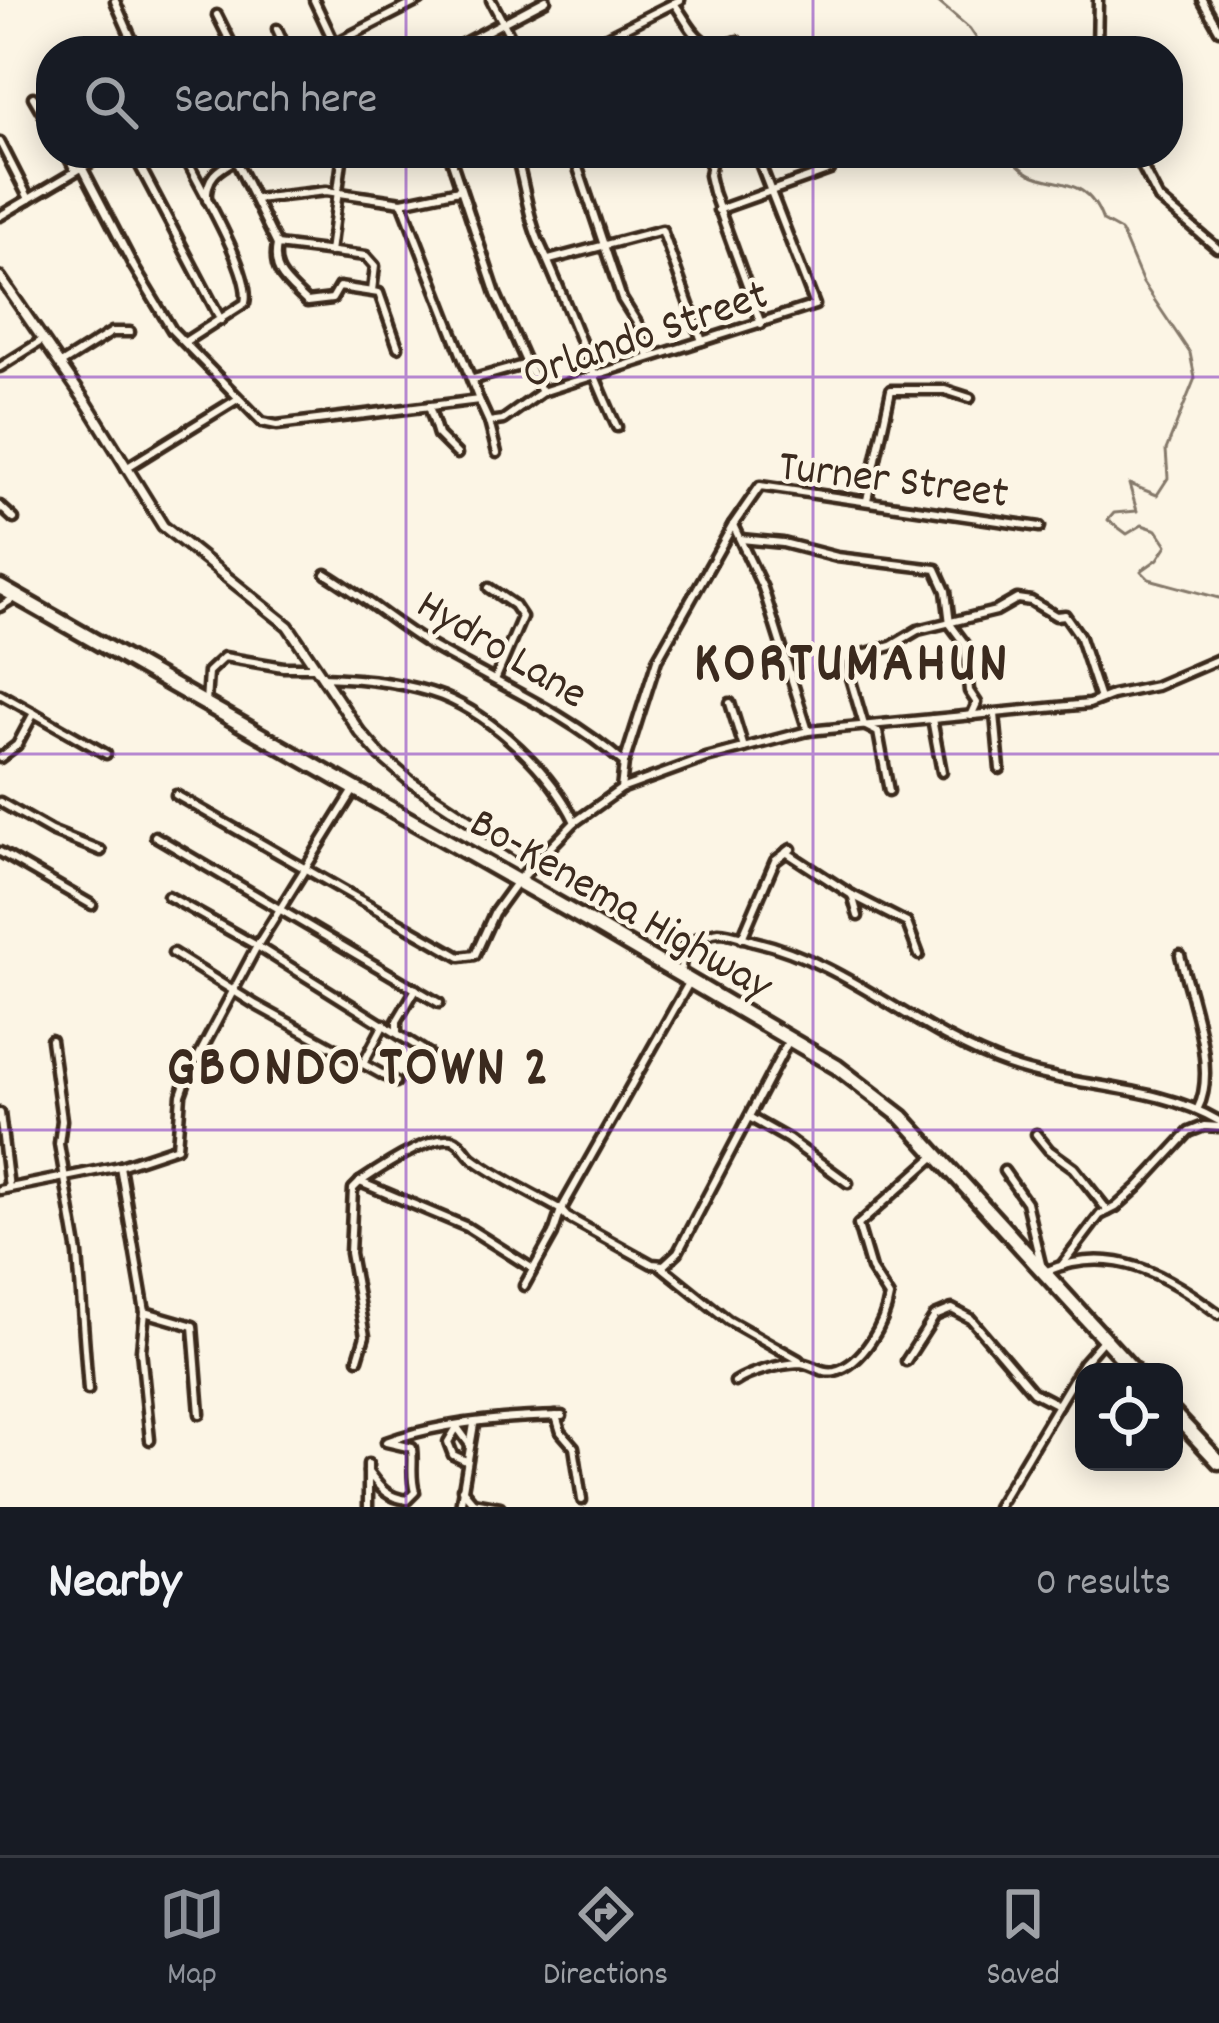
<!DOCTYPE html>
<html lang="en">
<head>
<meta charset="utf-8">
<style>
  body { margin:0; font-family:Dekko,sans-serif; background:#242831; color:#f1f3f6 }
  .controls { position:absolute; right:36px; bottom:36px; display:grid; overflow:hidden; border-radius:24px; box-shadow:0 6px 30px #0003 }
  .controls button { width:108px; height:108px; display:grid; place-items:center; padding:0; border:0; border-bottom:3px solid #363941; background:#171b24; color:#f1f3f6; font:60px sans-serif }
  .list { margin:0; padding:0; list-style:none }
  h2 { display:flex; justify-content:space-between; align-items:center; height:156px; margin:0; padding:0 48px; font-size:51px }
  h2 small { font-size:39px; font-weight:400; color:#9ea1a6 }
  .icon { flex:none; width:66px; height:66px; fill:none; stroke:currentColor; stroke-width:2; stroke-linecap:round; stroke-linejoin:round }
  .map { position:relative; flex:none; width:1219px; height:1507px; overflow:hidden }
  .search { position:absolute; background:#171b24; box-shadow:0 6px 30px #0003; left:36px; right:36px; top:36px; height:132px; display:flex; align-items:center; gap:30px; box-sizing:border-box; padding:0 42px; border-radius:48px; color:#9ea1a6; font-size:45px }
  .sheet { height:348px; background:#171b24 }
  nav { display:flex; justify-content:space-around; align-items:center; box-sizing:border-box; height:168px; border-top:3px solid #363941; background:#171b24; font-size:33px; color:#9ea1a6 }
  nav a { display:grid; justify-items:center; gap:6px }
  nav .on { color:#8c9099 }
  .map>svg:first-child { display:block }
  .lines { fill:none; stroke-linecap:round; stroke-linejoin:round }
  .stream { stroke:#85796b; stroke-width:3 }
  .minor-casing { stroke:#3b2a1e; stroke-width:15 }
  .tertiary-casing { stroke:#3b2a1e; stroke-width:16 }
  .trunk-casing { stroke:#3b2a1e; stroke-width:21 }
  .minor { stroke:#fcf5e5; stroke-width:6 }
  .tertiary { stroke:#fcf5e5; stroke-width:8 }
  .trunk { stroke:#fcf5e5; stroke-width:12 }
  .grid { fill:none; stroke:#7b2cbf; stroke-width:3; stroke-opacity:0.55 }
  .labels { text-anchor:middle; stroke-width:9; stroke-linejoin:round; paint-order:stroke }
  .street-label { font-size:45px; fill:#3b2a1e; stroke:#fcf5e5 }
  .district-label { font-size:57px; font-weight:bold; letter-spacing:3px; fill:#3b2a1e; stroke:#fcf5e5 }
</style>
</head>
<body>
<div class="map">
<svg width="1219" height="1507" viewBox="0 0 1219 1507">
  <rect width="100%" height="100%" fill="#fcf5e5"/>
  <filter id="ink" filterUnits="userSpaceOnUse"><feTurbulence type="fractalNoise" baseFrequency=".00833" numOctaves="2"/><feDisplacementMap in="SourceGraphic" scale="24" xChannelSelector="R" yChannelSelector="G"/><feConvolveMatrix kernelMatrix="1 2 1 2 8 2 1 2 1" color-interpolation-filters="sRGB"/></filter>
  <g filter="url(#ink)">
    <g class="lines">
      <g class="stream">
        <path d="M 936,0 L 970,29 L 985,51"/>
        <path d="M 1010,153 C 1034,199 1083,162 1103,221 L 1121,231 L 1143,283 L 1190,353 L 1195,378 L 1166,450 L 1168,478 L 1157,495 L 1129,484 L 1137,511 L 1114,513 L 1108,520 L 1127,534 L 1142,525 L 1157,530 L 1167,545 L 1158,559 L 1141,571 L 1149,579 L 1219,598"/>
      </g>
      <g class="minor-casing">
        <g id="minor">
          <path d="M 314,0 L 338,51"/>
          <path d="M 491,0 L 518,51"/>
          <path d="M 680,0 L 674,3 C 694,31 698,54 737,41 L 746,51"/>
          <path d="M 1202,0 L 1219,30"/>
          <path d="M 115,1 L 137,51"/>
          <path d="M 217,15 L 235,51"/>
          <path d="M 277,29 L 287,51"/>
          <path d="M 334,44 L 420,0"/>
          <path d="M 186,49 L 187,51"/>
          <path d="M 449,51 L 546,0"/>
          <path d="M 579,51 L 674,3"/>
          <path d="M 1097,51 L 1098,0"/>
          <path d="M 33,97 L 51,128"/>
          <path d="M 0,142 L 29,199"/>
          <path d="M 66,153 L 75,170"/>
          <path d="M 133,153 L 221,320"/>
          <path d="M 183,153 C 198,184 253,274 245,303 L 186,341"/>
          <path d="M 232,153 L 277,245 L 366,256 L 375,266 L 372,291"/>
          <path d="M 449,153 L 496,294 L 527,364 L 474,379"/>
          <path d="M 515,153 C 525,183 527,216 540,244 C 568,304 589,367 617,427"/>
          <path d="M 573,153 L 622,299 L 639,326 L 649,357"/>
          <path d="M 713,153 L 709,175 L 713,192 L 761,324"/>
          <path d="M 1135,153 L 1159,199 L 1217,248"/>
          <path d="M 82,167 L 134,267 L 172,330 L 262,422 L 277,425 L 479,400 L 489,422 L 503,420 L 542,392 L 815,305 L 756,153"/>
          <path d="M 256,199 L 326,191 L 402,202 L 459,190"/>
          <path d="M 207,200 C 205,171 225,167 247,153"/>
          <path d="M 402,202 L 479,400"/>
          <path d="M 718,210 L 830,170 L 824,153"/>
          <path d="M 0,216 L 107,153"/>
          <path d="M 277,245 C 271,273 288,283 307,302 L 332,299 L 339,287 L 379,293 L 398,347"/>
          <path d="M 330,252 L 343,153"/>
          <path d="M 549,260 L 662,230 L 702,341"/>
          <path d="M 61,364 L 112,332 L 130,332"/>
          <path d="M 527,364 L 542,392"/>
          <path d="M 0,367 L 43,340"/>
          <path d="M 429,406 L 438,435 L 457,454"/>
          <path d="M 489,422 L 497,453"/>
          <path d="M 126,468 L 236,400"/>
          <path d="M 867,500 L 891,390 L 945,390 L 970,398"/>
          <path d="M 0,506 L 14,519"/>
          <path d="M 733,525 L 763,588 L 808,731"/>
          <path d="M 741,539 L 783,543 L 837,557 L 936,569 L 946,591 L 950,624 L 965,644 L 969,691 L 977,703 L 971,716"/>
          <path d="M 326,574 C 363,596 396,625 433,647 C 498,684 567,713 624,763 L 621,789"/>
          <path d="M 489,588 L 514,605 L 522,617 L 495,680"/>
          <path d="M 0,607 L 16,597"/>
          <path d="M 322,677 C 362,678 404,682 442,696 C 494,717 551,772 575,822"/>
          <path d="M 0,694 L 34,713 L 17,745 L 0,758"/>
          <path d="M 206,703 L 208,672 L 224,657 L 283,667 L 316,667"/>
          <path d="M 730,703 L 744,748"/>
          <path d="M 34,713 L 106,754"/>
          <path d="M 995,714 L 1000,769"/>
          <path d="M 932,719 L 942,772"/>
          <path d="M 624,763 L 657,660 L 733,525 L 760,486 L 1040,527"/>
          <path d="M 889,791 L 878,732 L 864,725 L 848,671 L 860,655 L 891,646 L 918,630 L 996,611 L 1017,599 L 1031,601 L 1056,616 L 1065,615 L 1079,635 L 1100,699"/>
          <path d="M 176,795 L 460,957 L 475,955 L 494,913 L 515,884"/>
          <path d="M 0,802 L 51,831 L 101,851"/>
          <path d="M 155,836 L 439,1003"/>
          <path d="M 0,852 L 92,905"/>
          <path d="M 786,852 L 852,895 L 858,916"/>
          <path d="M 535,863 L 575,822 L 621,789 L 706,758 L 808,731 L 1089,704 L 1112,695 L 1156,686 L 1219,659"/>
          <path d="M 852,895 L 907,923 L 919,955"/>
          <path d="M 168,896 L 257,946 L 428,1053"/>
          <path d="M 742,938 L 775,861 L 791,849"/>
          <path d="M 173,953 L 256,1005 L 396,1082"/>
          <path d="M 1180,955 C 1190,998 1218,1069 1198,1108"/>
          <path d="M 680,975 L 684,944 C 694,940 708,933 719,932 C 730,932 744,938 754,941 C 848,963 918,1034 1008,1065 C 1077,1089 1156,1084 1219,1121"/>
          <path d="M 397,1032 L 397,1021 L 416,989"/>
          <path d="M 51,1040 L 62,1120 L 59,1144 L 78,1254 L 88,1390"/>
          <path d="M 363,1064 L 384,1024"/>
          <path d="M 0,1113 L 9,1188"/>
          <path d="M 749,1117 L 788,1139 L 848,1183"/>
          <path d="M 1036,1134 L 1049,1150 L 1074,1168 L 1108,1211"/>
          <path d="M 120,1166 L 145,1312 L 193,1326 L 200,1414"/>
          <path d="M 1004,1171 L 1026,1202 L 1041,1264"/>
          <path d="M 360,1182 C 379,1169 430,1135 452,1139 C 462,1142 465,1152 472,1158 C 498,1178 532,1193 561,1210 L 567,1217 L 652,1264 L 664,1265 L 678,1252 L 790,1038"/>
          <path d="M 360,1182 L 467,1227 L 533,1269"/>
          <path d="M 0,1190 L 120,1166 L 177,1147 L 181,1095 L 187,1078 L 257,946 L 354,790"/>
          <path d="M 1062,1265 L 1100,1215 L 1116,1207 L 1138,1187 L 1189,1132 L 1204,1126 L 1219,1127"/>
          <path d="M 662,1267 L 728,1320 L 799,1360"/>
          <path d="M 1047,1271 C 1114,1243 1166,1275 1219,1314"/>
          <path d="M 524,1286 L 553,1234 L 561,1210 L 690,981"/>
          <path d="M 145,1312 L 141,1350 L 150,1440"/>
          <path d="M 358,1359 L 365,1336 L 350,1253 L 353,1189 L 360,1182"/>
          <path d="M 906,1361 L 935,1316 L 952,1309 L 971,1319 L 1033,1392 L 1058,1405"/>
          <path d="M 735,1382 C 750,1372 780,1364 799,1363 C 811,1363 821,1374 835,1371 C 863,1364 885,1323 889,1297 L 871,1269 L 858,1225 L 934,1157"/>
          <path d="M 556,1416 L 561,1432 L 574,1447 L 582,1500"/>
          <path d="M 466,1461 L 453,1455 L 448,1442 L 457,1427 L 470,1445"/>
          <path d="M 368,1464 L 368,1507"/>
          <path d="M 368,1472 C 380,1488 386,1497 407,1500 L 415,1492 C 410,1475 414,1464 412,1448 L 386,1442 C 440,1422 505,1417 562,1416"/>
          <path d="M 462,1489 L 477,1507"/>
          <path d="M 472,1502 L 500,1507"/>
          <path d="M 460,1507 L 474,1424"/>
          <path d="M 997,1507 L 1083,1363 L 1104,1339"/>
        </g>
      </g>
      <g class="tertiary-casing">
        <path id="tertiary" d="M 0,277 L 88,405 L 163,526 L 288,626 L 359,731 L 381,756 L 410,781 L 535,863 L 519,880"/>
      </g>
      <g class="trunk-casing">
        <g id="trunk">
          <path d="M 0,587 L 593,924 L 837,1067 L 902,1117 L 1135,1372"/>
          <path d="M 1174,1414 L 1219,1462"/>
        </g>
      </g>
      <use href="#minor" class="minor"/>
      <use href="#tertiary" class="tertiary"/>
      <use href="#trunk" class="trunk"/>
    </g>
  </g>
  <path class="grid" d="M 406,0 L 406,51M 813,0 L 813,51M 406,153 L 406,1507M 813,153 L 813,1507M 0,377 L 1219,377M 0,754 L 1219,754M 0,1130 L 1219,1130"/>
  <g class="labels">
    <g class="street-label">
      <text transform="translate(644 331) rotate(-19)" y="16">Orlando Street</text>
      <text transform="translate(894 476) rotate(7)" y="16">Turner Street</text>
      <text transform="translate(504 646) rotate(31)" y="16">Hydro Lane</text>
      <text transform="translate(623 901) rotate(30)" y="16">Bo-Kenema Highway</text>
    </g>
    <g class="district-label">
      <text x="852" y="679">KORTUMAHUN</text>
      <text x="359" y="1083">GBONDO TOWN 2</text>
    </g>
  </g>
</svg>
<div class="controls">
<button><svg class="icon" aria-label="locate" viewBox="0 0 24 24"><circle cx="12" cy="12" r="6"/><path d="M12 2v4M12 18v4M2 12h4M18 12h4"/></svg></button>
</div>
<div class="search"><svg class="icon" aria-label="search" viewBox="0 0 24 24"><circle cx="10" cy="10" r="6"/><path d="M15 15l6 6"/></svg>Search here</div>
</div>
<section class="sheet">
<h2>Nearby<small>0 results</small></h2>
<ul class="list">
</ul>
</section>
<nav>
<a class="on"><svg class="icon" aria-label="map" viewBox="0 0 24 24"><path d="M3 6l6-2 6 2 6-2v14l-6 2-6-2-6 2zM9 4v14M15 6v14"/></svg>Map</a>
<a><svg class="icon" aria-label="directions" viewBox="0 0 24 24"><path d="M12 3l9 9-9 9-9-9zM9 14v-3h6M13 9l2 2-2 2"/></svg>Directions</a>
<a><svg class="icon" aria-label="saved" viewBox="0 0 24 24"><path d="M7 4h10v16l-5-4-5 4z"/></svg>Saved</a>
</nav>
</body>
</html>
